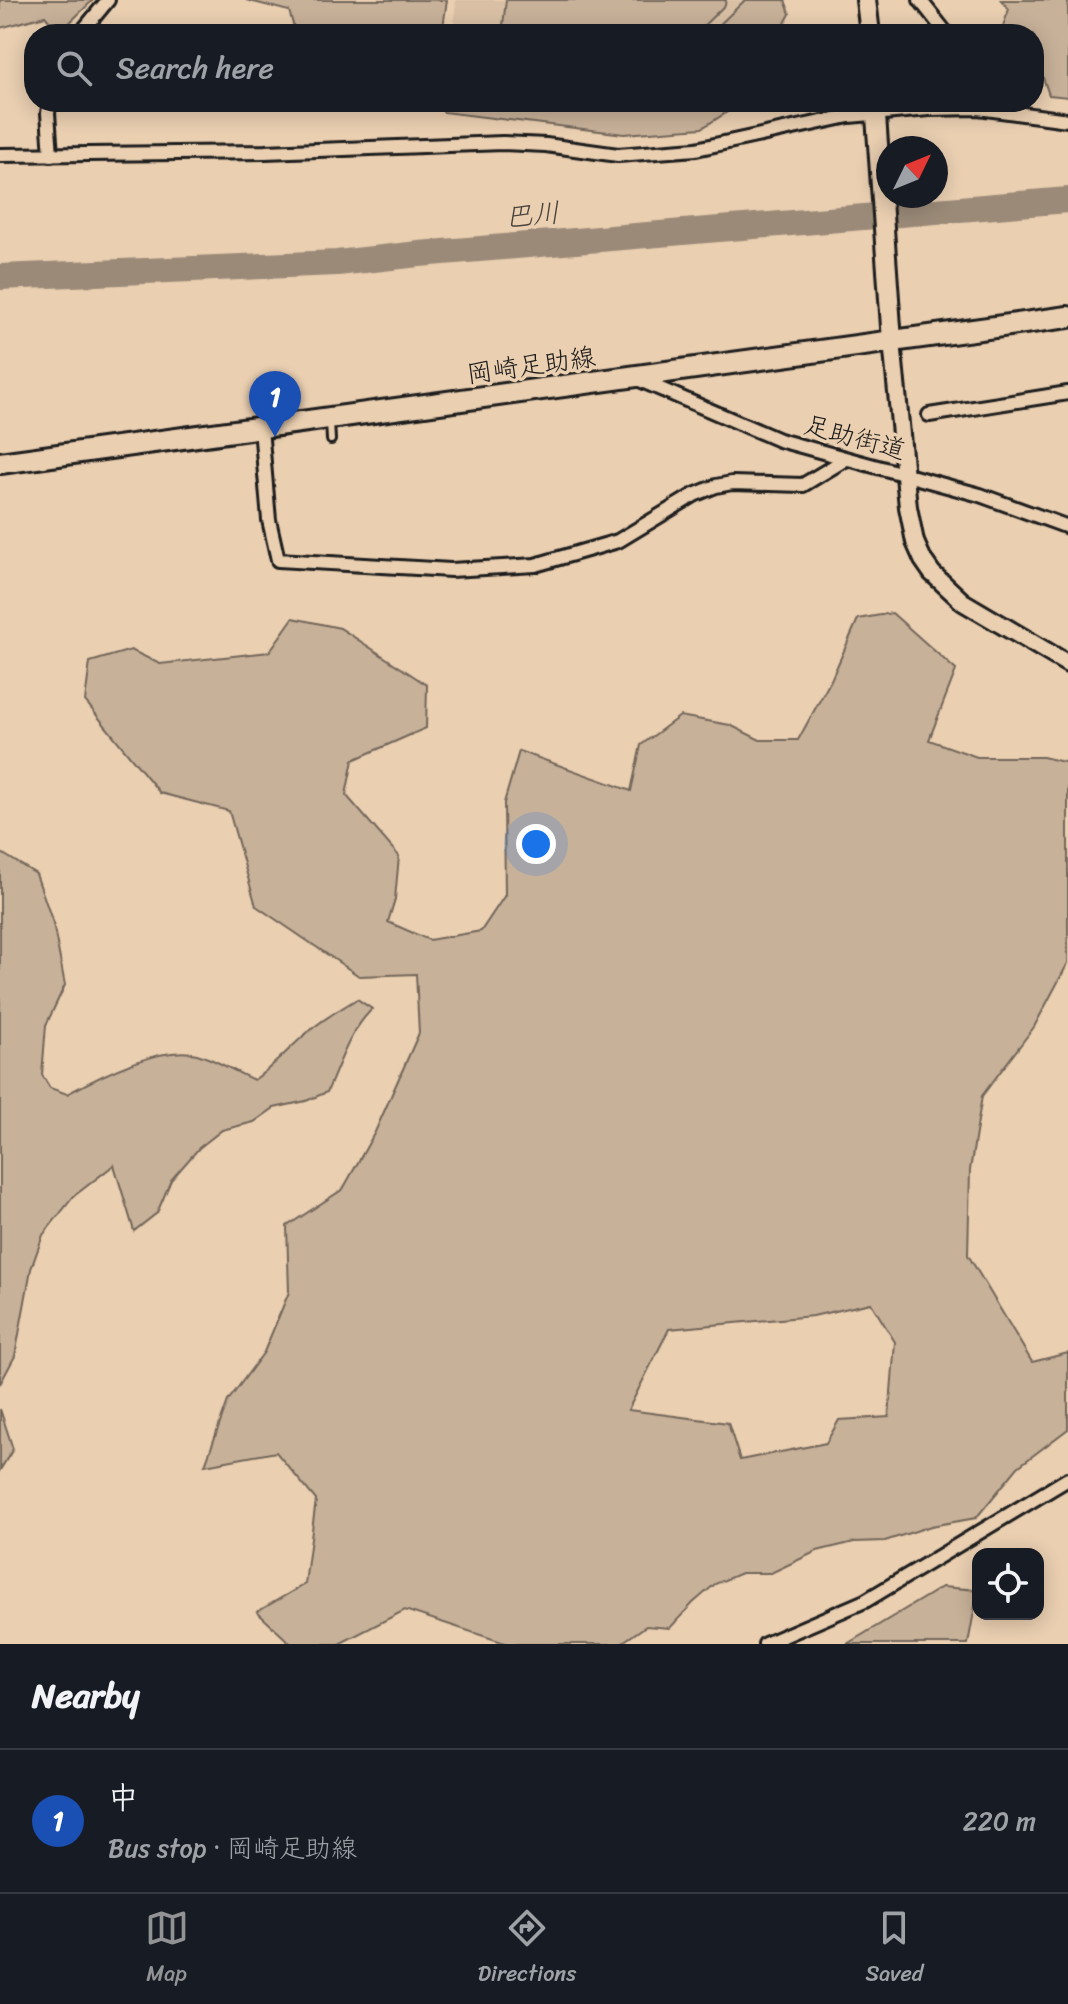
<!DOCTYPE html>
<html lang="en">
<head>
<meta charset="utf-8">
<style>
  body { margin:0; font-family:Sriracha,"Klee One",sans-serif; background:#242831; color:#f1f3f6 }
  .controls { position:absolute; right:24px; bottom:24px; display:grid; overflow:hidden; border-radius:16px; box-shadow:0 4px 20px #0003 }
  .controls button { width:72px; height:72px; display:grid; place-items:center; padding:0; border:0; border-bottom:2px solid #363941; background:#171b24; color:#f1f3f6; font:40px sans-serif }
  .compass { position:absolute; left:876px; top:136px; width:72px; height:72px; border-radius:50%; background:#171b24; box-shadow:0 4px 20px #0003; rotate:47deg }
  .you { position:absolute; left:536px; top:844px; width:28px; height:28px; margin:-20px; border:6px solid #fff; border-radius:50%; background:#1a73e8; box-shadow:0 0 0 12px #1a73e833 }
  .badge { display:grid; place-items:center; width:52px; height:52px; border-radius:50%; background:#919294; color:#fff; font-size:26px; font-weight:700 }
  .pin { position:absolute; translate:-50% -66px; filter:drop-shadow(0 2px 4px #0008) }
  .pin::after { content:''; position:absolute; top:42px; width:28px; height:24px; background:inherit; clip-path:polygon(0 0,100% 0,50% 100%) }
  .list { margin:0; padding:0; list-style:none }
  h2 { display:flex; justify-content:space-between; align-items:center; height:104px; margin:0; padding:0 32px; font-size:34px }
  h2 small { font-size:26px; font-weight:400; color:#9ea1a6 }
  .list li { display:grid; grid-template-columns:52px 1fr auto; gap:24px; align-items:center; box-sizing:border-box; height:144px; padding:0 32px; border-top:2px solid #363941 }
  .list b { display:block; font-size:30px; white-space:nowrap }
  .list p { margin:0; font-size:26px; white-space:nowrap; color:#9ea1a6 }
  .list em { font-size:26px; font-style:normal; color:#9ea1a6 }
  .icon { flex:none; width:44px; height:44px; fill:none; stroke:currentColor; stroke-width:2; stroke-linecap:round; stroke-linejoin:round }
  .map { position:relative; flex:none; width:1068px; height:1644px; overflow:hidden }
  .search { position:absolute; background:#171b24; box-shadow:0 4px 20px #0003; left:24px; right:24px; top:24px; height:88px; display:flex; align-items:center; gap:20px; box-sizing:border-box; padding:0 28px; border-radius:32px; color:#9ea1a6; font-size:30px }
  .sheet { height:248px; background:#171b24 }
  nav { display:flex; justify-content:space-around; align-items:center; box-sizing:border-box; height:112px; border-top:2px solid #363941; background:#171b24; font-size:22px; color:#9ea1a6 }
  nav a { display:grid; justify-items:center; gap:4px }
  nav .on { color:#919294 }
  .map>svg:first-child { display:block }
  .built { fill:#d9c0a5 }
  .green { fill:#c8b199; stroke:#72665a; stroke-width:2; fill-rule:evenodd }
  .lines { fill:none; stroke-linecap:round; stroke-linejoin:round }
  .river { stroke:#9b8a78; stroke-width:26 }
  .service-casing { stroke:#1c1c1c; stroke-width:12 }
  .minor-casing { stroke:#1c1c1c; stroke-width:18 }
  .tertiary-casing { stroke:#1c1c1c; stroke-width:22 }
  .secondary-casing { stroke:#1c1c1c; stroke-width:24 }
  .primary-casing { stroke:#1c1c1c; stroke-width:26 }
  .service { stroke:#eacfb1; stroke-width:6 }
  .minor { stroke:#eacfb1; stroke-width:12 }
  .tertiary { stroke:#eacfb1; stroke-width:16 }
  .secondary { stroke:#eacfb1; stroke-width:18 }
  .primary { stroke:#eacfb1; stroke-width:20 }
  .labels { text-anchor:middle; stroke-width:7; stroke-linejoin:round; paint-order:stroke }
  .street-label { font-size:26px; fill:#1c1c1c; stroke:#eacfb1 }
  .water-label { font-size:28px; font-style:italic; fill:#48423c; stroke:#eacfb1 }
</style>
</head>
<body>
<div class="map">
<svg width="1068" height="1644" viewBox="0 0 1068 1644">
  <rect width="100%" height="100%" fill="#eacfb1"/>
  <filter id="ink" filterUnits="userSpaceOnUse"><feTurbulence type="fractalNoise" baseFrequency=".0125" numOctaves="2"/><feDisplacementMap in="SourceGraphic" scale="16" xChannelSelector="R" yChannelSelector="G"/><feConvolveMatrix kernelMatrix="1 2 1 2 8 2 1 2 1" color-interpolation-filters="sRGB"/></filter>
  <g filter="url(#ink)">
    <path class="built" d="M 456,0 L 780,0 L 762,34 L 453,34 Z"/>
    <g class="green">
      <path d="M 0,0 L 93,0 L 59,33 L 45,16 L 0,28 Z"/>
      <path d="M 246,0 L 447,0 L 442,34 L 296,34 L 289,11 Z"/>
      <path d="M 506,0 L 726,0 L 725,5 L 695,34 L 531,34 L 503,25 Z"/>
      <path d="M 745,0 L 785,0 L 790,14 L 779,34 L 710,34 Z"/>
      <path d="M 1001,0 L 1068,0 L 1068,97 L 1049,95 L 1039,66 L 1034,63 L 1034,34 L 1005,34 L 1002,29 L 1009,9 Z"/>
      <path d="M 445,102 L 743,102 L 702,128 L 624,134 L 443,112 Z"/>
      <path d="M 892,613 L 956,670 L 929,740 L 977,757 L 1043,757 L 1068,763 L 1068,963 L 1034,1027 L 982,1096 L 970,1170 L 968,1255 L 1032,1362 L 1068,1353 L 1068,1429 L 1018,1467 L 976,1518 L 931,1526 L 885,1541 L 854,1542 L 817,1551 L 771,1573 L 741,1573 L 715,1584 L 693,1603 L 670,1628 L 646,1626 L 620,1644 L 508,1644 L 405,1610 L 339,1644 L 291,1644 L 257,1612 L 305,1584 L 316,1500 L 276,1452 L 205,1465 L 228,1401 L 264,1352 L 289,1292 L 287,1226 L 343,1189 L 375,1132 L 419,1033 L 416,974 L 359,976 L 256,906 L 229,811 L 160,793 L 85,701 L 90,662 L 131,650 L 160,664 L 269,652 L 293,618 L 340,628 L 427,685 L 426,728 L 353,760 L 346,795 L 399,856 L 395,899 L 388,922 L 429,940 L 481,931 L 505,895 L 504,803 L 519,751 L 631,791 L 641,745 L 680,716 L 730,725 L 760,740 L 798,740 L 831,680 L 858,619 ZM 871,1303 L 895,1342 L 889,1417 L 839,1420 L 826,1443 L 740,1460 L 728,1423 L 628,1410 L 669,1329 L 813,1316 Z"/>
      <path d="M 0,852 L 36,874 L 53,923 L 65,985 L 46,1025 L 42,1075 L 50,1088 L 67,1094 C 98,1077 161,1044 197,1054 C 217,1060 235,1072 254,1080 C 275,1065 289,1048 308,1032 C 323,1019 340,1009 357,999 L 372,1009 C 349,1032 340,1063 327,1092 L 306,1101 L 274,1108 L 254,1122 L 222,1130 L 199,1148 L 171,1180 L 157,1213 L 134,1231 L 114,1165 L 74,1196 L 43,1235 L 31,1269 L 15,1356 L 0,1384 Z"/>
      <path d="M 0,1409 L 13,1449 L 0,1470 Z"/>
      <path d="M 942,1587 L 978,1590 L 968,1644 L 847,1644 Z"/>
    </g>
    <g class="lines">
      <path class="river" d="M 0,277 L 337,263 L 419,254 L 1068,200"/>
      <g class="service-casing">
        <path id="service" d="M 330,422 L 331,440"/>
      </g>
      <g class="minor-casing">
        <g id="minor">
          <path d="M 920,0 L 947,34"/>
          <path d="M 80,34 L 108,0"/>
          <path d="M 50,102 L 48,113 L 51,155"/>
          <path d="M 0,155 L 265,152 L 503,143 L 546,145 L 618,155 L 696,149 L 849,116 L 929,109 L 978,108 L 1068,120"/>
          <path d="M 635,378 L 779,440 L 980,495 L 1068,527"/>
          <path d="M 929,415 L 1068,393"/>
          <path d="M 261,428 L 269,520 L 278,560 L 451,570 L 535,565 L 618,541 L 694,495 L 716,486 L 732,483 L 803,485 L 846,459"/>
          <path d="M 765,1644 L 865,1601 L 1068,1479"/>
        </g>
      </g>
      <g class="tertiary-casing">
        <path id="tertiary" d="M 892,341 L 908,507 L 915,542 L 923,560 L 932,573 L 963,602 L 1068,664"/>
      </g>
      <g class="secondary-casing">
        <g id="secondary">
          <path d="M 866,0 L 870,34"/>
          <path d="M 875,102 L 892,341"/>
        </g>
      </g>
      <g class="primary-casing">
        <path id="primary" d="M 0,463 L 1068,317"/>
      </g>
      <use href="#service" class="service"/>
      <use href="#minor" class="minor"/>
      <use href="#tertiary" class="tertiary"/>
      <use href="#secondary" class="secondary"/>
      <use href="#primary" class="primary"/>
    </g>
  </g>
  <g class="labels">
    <g class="street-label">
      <text transform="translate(531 365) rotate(-8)" y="9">岡崎足助線</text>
      <text transform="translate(855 437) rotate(15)" y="9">足助街道</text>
    </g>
    <g class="water-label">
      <text transform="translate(532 214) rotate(-5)" y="10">巴川</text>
    </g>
  </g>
</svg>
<div class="controls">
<button><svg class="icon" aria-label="locate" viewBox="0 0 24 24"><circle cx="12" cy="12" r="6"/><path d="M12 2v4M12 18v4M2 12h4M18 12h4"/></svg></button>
</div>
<svg class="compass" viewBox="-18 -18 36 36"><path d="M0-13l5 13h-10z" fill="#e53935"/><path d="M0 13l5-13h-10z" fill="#9ea1a6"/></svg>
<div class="you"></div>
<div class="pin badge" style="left:275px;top:437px;background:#1a4fb4">1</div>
<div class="search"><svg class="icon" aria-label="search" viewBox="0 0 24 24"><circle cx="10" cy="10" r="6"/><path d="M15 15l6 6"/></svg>Search here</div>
</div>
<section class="sheet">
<h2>Nearby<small></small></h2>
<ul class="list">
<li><span class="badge" style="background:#1a4fb4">1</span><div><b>中</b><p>Bus stop · 岡崎足助線</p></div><em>220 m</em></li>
</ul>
</section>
<nav>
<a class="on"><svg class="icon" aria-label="map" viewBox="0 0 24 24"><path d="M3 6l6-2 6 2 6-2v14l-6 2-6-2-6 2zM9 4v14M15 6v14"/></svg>Map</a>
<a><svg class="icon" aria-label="directions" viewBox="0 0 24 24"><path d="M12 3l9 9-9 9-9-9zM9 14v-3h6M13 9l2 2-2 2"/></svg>Directions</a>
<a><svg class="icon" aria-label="saved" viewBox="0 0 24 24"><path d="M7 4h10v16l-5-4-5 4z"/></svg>Saved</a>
</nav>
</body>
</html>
